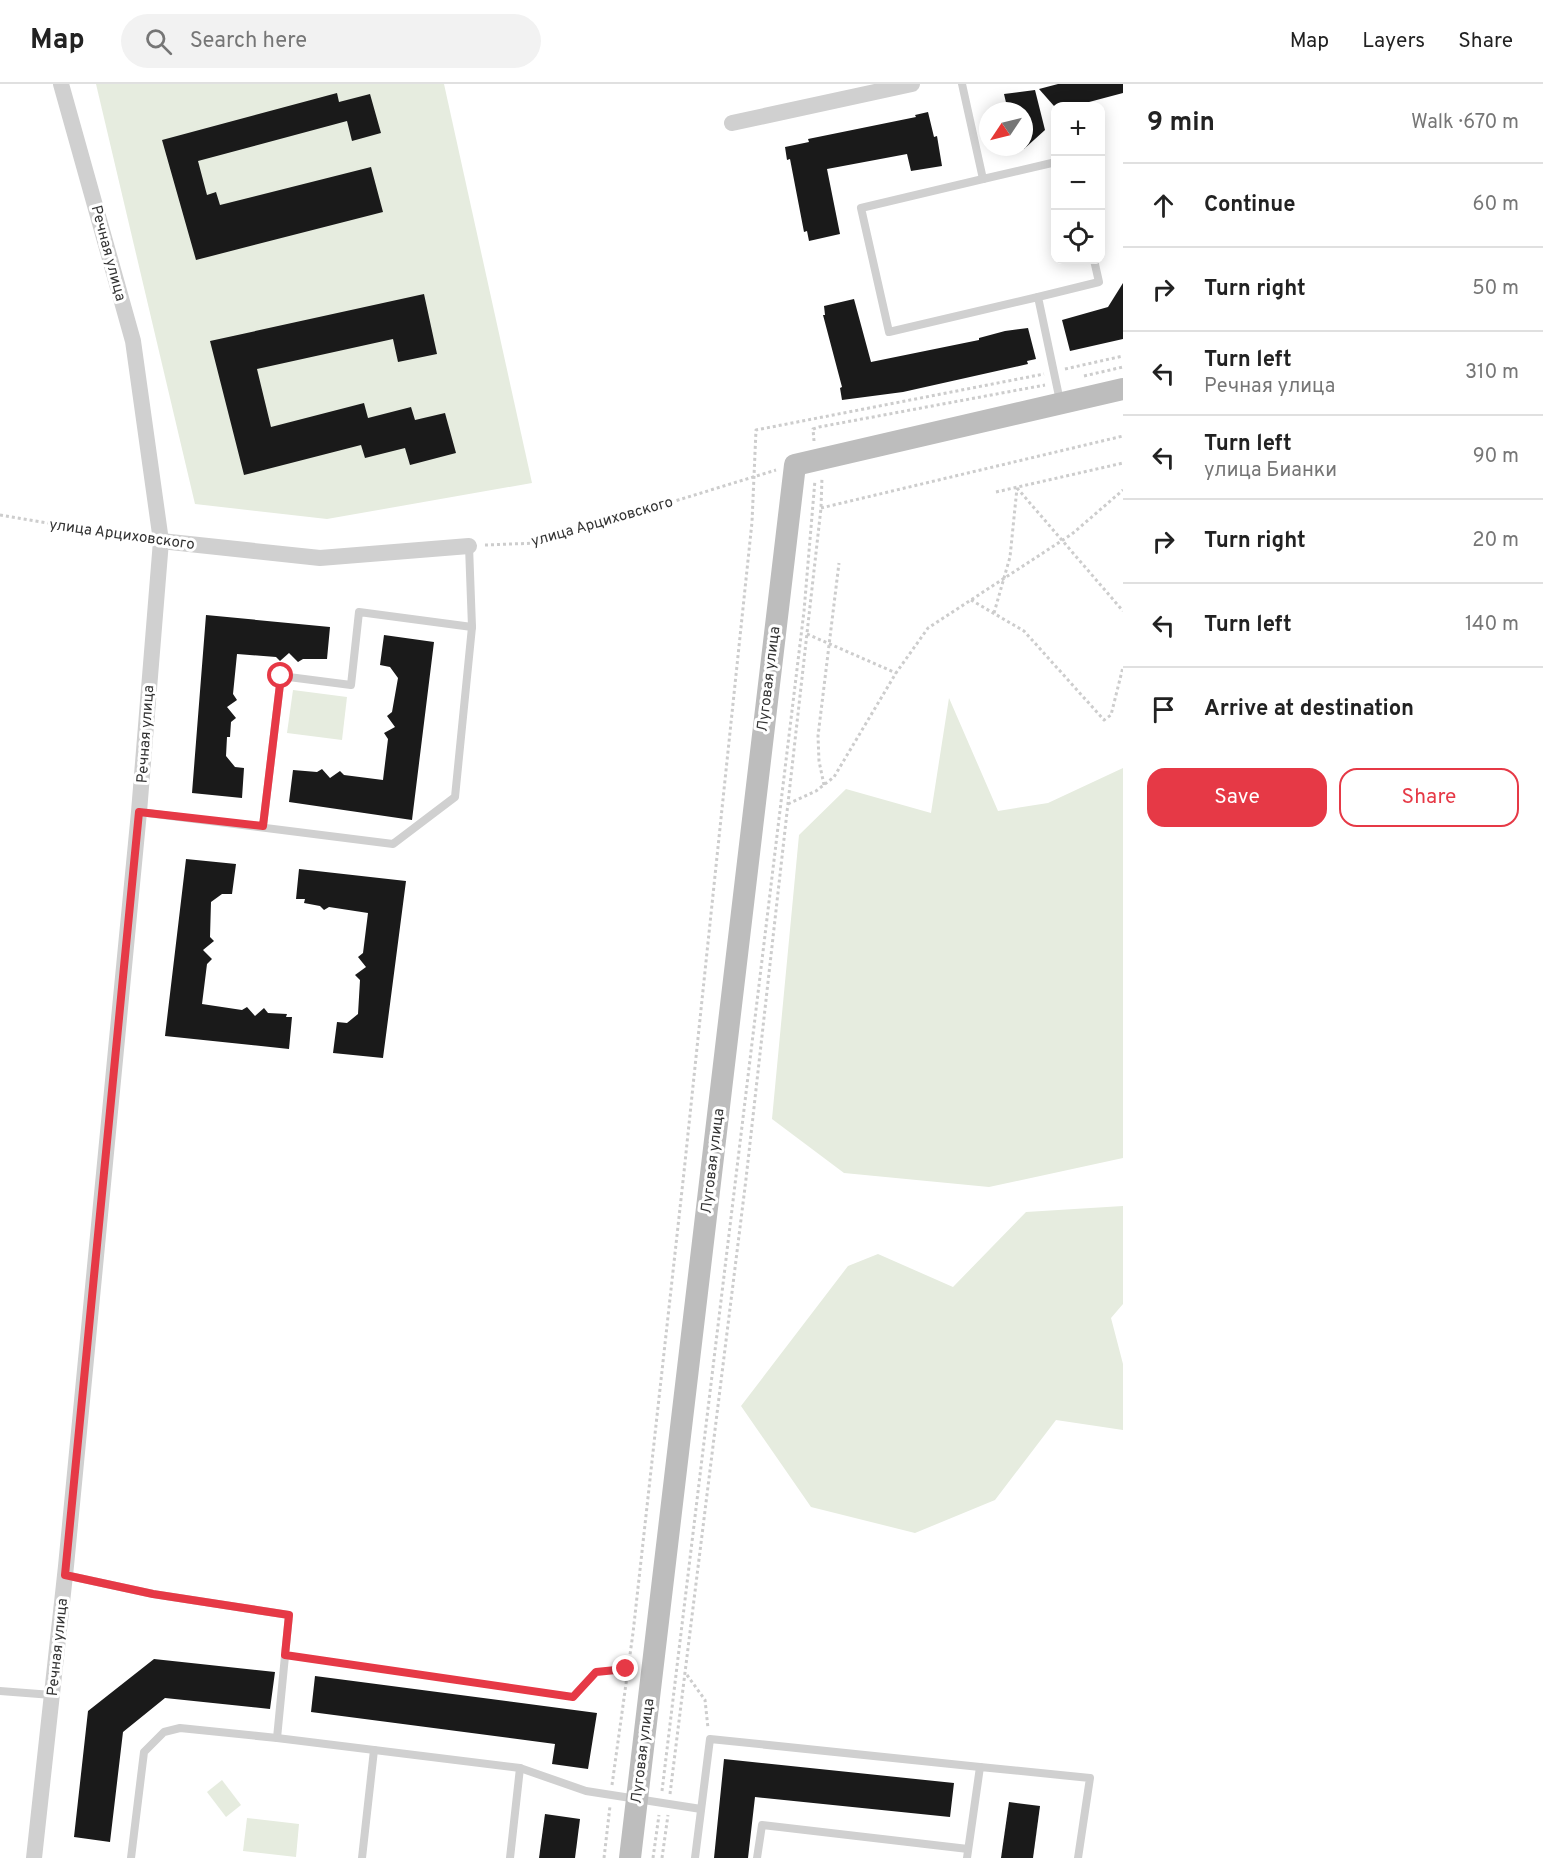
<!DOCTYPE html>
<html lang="en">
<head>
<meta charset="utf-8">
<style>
  body { margin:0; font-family:Overpass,sans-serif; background:#f2f2f2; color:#222 }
  .controls { position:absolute; right:18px; top:18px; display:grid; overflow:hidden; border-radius:12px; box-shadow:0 3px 15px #0003 }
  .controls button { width:54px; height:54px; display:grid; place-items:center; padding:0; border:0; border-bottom:2px solid #e0e0e0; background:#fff; color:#222; font:30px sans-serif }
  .compass { position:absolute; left:979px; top:18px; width:54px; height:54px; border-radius:50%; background:#fff; box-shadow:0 3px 15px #0003; rotate:235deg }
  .stop { position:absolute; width:18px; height:18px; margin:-14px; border:4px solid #e63946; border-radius:50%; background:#fff }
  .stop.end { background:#e63946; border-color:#fff; box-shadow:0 2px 6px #0008 }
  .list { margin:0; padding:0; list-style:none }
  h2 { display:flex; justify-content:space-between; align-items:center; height:78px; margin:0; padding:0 24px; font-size:26px }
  h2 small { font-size:20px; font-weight:400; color:#767676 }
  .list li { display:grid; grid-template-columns:39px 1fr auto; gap:18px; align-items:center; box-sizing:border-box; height:84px; padding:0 24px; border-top:2px solid #e0e0e0 }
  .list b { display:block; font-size:22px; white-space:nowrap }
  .list p { margin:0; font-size:20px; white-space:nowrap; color:#767676 }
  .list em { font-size:20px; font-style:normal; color:#767676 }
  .actions { display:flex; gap:12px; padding:18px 24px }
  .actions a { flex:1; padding:14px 0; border:2px solid #e63946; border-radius:18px; text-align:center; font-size:21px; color:#e63946 }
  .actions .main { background:#e63946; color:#fff }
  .icon { flex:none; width:33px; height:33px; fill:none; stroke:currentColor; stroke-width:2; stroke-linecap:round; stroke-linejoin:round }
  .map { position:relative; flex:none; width:1123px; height:1774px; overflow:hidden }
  header { display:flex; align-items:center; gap:36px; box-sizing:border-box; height:84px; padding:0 30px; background:#fff; border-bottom:2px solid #e0e0e0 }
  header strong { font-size:28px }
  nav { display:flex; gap:33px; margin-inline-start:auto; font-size:21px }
  .search { width:420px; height:54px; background:#f2f2f2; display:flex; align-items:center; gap:15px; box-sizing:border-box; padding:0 21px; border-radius:33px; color:#767676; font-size:22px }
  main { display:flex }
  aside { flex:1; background:#fff }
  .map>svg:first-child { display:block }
  .green { fill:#e6ecdf }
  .building { fill:#1a1a1a }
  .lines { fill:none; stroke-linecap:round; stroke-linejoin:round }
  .path { stroke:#cdcdcd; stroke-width:3; stroke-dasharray:3 3; stroke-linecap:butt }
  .lane { stroke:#d0d0d0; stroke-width:8 }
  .street { stroke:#d0d0d0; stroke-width:16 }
  .secondary { stroke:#bdbdbd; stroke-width:22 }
  .route { stroke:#e63946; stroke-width:8 }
  .labels { text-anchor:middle; stroke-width:6; stroke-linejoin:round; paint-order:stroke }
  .street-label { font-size:15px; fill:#333; stroke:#fff }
</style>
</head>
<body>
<header>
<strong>Map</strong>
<div class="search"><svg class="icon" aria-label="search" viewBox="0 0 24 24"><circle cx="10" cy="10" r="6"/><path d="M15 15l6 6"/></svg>Search here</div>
<nav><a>Map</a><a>Layers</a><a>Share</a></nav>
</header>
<main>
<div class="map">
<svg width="1123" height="1774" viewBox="0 0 1123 1774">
  <rect width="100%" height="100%" fill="#fff"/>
  <g class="green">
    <path d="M 96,0 L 444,0 L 532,399 L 327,435 L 195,420 Z"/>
    <path d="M 293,606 L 347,613 L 342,656 L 287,649 Z"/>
    <path d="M 949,614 L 998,727 L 1048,719 L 1123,684 L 1123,1074 L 989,1103 L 844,1089 L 772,1035 L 799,751 L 846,705 L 931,729 Z"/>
    <path d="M 1123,1122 L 1123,1220 L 1111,1234 L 1123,1280 L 1123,1346 L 1056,1336 L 995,1416 L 915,1449 L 811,1423 L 741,1322 L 848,1182 L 878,1170 L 953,1203 L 1026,1128 Z"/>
    <path d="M 222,1696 L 241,1721 L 226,1733 L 207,1708 Z"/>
    <path d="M 247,1734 L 299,1740 L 296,1773 L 243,1767 Z"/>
  </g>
  <g class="building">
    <path d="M 1058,0 L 1123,0 L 1123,9 L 1074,22 L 1054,22 L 1039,5 Z"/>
    <path d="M 1035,6 L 1045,46 L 1024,65 L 1024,27 L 1008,27 L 1004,10 Z"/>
    <path d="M 337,9 L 339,18 L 370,10 L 381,49 L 352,57 L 347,37 L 198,77 L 207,111 L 216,108 L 220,121 L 371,83 L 383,128 L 196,176 L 162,56 Z"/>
    <path d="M 928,28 L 934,53 L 937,52 L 942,82 L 911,87 L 907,70 L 827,85 L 840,150 L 809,157 L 807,147 L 804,148 L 790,75 L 787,76 L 785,63 L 809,58 L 808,55 L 916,33 L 915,31 Z"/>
    <path d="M 1123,199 L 1123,255 L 1070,267 L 1062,236 L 1108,223 Z"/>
    <path d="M 424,210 L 437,270 L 398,278 L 393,255 L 257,285 L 271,343 L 364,319 L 368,334 L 411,323 L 415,336 L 445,329 L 456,369 L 410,381 L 405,364 L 365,374 L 361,361 L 244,391 L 210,257 Z"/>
    <path d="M 854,215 L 871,278 L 979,256 L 979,254 L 1005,247 L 1028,244 L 1036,275 L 1027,277 L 1028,280 L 903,308 L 842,316 L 840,304 L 842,303 L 823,231 L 825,231 L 824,222 Z"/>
    <path d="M 206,531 L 330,543 L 327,575 L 303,575 L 298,578 L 289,569 L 280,577 L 276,573 L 237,570 L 233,610 L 237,616 L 227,623 L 236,634 L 231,638 L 230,653 L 227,653 L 226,672 L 235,683 L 244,684 L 242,714 L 192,709 Z"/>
    <path d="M 384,551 L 434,558 L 412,736 L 289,718 L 293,686 L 317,688 L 322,685 L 330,694 L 340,687 L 344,691 L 383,696 L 388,655 L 384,649 L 395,643 L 387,632 L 392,628 L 398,594 L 390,583 L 380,581 Z"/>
    <path d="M 186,775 L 236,780 L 232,810 L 222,810 L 211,818 L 210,853 L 214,857 L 203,866 L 212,875 L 207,880 L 202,920 L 242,926 L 247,923 L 255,932 L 264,924 L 268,929 L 287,930 L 286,933 L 292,933 L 289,965 L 165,952 Z"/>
    <path d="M 299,785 L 406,797 L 383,974 L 333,969 L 337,938 L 347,939 L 358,930 L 360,896 L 355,891 L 366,883 L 358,873 L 363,869 L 368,829 L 329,823 L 324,826 L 320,822 L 304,819 L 305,815 L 296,815 Z"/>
    <path d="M 154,1575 L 275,1588 L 270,1625 L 165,1614 L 123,1648 L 110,1758 L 74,1753 L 88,1627 Z"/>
    <path d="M 315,1592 L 597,1629 L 588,1685 L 552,1680 L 555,1660 L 311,1628 Z"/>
    <path d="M 724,1675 L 954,1699 L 950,1733 L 755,1713 L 748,1774 L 714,1774 Z"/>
    <path d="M 1009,1718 L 1040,1722 L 1033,1774 L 1001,1774 Z"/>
    <path d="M 545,1730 L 580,1735 L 575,1774 L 539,1774 Z"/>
  </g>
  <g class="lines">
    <g class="path">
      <path d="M 1065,285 L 1123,272"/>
      <path d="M 1084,292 L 1123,283"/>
      <path d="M 814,357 L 813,345 L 819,343 L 1045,301"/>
      <path d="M 1017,404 L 1123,527"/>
      <path d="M 996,408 L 1123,379"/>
      <path d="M 821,424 L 1123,352"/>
      <path d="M 0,431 L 144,455"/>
      <path d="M 485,461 L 538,459 L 776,386"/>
      <path d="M 971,516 L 1024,547 L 1104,636 L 1111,631 L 1123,583"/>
      <path d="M 994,529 L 1010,473 L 1017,404"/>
      <path d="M 807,550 L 896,589"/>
      <path d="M 824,701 L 819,677 L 818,652 L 839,479"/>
      <path d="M 788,720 L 816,707 L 834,693 L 896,589 L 928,544 L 1072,450 L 1123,406"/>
      <path d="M 297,1572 L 573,1613 L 596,1588 L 626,1585"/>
      <path d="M 687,1591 L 705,1616 L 708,1644"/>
      <path d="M 612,1701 L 633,1549 L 684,1088 L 752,438 L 756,346 L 1044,290"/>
      <path d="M 662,1707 L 804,527 L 815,396"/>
      <path d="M 670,1710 L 746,1095 L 821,424 L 822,393"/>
      <path d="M 604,1774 L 610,1722"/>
      <path d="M 653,1774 L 659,1731"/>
      <path d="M 662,1774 L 668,1731"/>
    </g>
    <g class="lane">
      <path d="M 962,0 L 983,95 L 1056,78"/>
      <path d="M 983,95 L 861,124 L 889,248 L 1038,213"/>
      <path d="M 1060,317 L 1038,213 L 1099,198 L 1094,176"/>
      <path d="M 139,728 L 393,760 L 455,713 L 472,543 L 469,462"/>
      <path d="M 263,742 L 281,592 L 351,601 L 359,528 L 472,543"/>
      <path d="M 65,1491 L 153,1510 L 289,1531 L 277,1654"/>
      <path d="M 0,1607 L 52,1611"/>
      <path d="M 131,1774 L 144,1668 L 164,1648 L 180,1644 L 277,1654 L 520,1684 L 586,1707 L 701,1725"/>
      <path d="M 362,1774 L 374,1666"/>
      <path d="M 510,1774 L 520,1684"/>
      <path d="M 695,1774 L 710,1655 L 980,1683"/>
      <path d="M 757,1774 L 762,1741 L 968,1765"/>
      <path d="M 967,1774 L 980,1683 L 1090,1694 L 1078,1774"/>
    </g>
    <g class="street">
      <path d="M 732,39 L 912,0"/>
      <path d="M 161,457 L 320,474 L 469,462"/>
      <path d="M 34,1774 L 66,1482 L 139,728 L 161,457 L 133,257 L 61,0"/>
    </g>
    <path class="secondary" d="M 630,1774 L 795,381 L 1123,305"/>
  </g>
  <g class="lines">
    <path class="route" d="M 281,592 L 263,742 L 139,728 L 65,1491 L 153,1510 L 289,1531 L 285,1571 L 573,1613 L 596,1588 L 626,1585"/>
  </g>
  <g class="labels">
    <g class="street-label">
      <text transform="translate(109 169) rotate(75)" y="5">Речная улица</text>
      <text transform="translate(602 437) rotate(-16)" y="5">улица Арциховского</text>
      <text transform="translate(122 450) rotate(8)" y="5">улица Арциховского</text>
      <text transform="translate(768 595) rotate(-83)" y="5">Луговая улица</text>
      <text transform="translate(145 650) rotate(-86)" y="5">Речная улица</text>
      <text transform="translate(712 1077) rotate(-83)" y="5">Луговая улица</text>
      <text transform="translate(57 1563) rotate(-84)" y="5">Речная улица</text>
      <text transform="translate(642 1667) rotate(-83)" y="5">Луговая улица</text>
    </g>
  </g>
</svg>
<div class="controls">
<button>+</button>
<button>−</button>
<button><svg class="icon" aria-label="locate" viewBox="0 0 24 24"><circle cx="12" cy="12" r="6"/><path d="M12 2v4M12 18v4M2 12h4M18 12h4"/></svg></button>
</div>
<svg class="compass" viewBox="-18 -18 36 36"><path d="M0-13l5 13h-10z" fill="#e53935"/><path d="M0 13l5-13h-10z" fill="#767676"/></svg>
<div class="stop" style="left:281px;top:592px"></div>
<div class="stop end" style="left:626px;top:1585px"></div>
</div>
<aside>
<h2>9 min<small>Walk · 670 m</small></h2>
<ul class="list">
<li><svg class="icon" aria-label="ahead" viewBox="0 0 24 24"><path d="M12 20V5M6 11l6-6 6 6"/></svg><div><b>Continue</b></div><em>60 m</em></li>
<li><svg class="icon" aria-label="right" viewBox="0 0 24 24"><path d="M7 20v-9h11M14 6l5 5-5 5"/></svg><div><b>Turn right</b></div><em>50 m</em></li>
<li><svg class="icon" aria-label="left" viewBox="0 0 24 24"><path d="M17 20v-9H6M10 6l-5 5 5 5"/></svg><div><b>Turn left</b><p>Речная улица</p></div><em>310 m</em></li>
<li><svg class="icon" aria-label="left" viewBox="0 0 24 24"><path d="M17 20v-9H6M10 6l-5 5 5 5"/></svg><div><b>Turn left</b><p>улица Бианки</p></div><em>90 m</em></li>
<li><svg class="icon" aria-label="right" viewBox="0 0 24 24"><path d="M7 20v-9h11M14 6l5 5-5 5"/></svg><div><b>Turn right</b></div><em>20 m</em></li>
<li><svg class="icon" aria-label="left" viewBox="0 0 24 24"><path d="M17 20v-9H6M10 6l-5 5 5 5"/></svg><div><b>Turn left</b></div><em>140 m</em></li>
<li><svg class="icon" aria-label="arrive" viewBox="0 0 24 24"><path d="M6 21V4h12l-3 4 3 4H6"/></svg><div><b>Arrive at destination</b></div></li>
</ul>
<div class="actions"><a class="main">Save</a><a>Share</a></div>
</aside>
</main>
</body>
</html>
